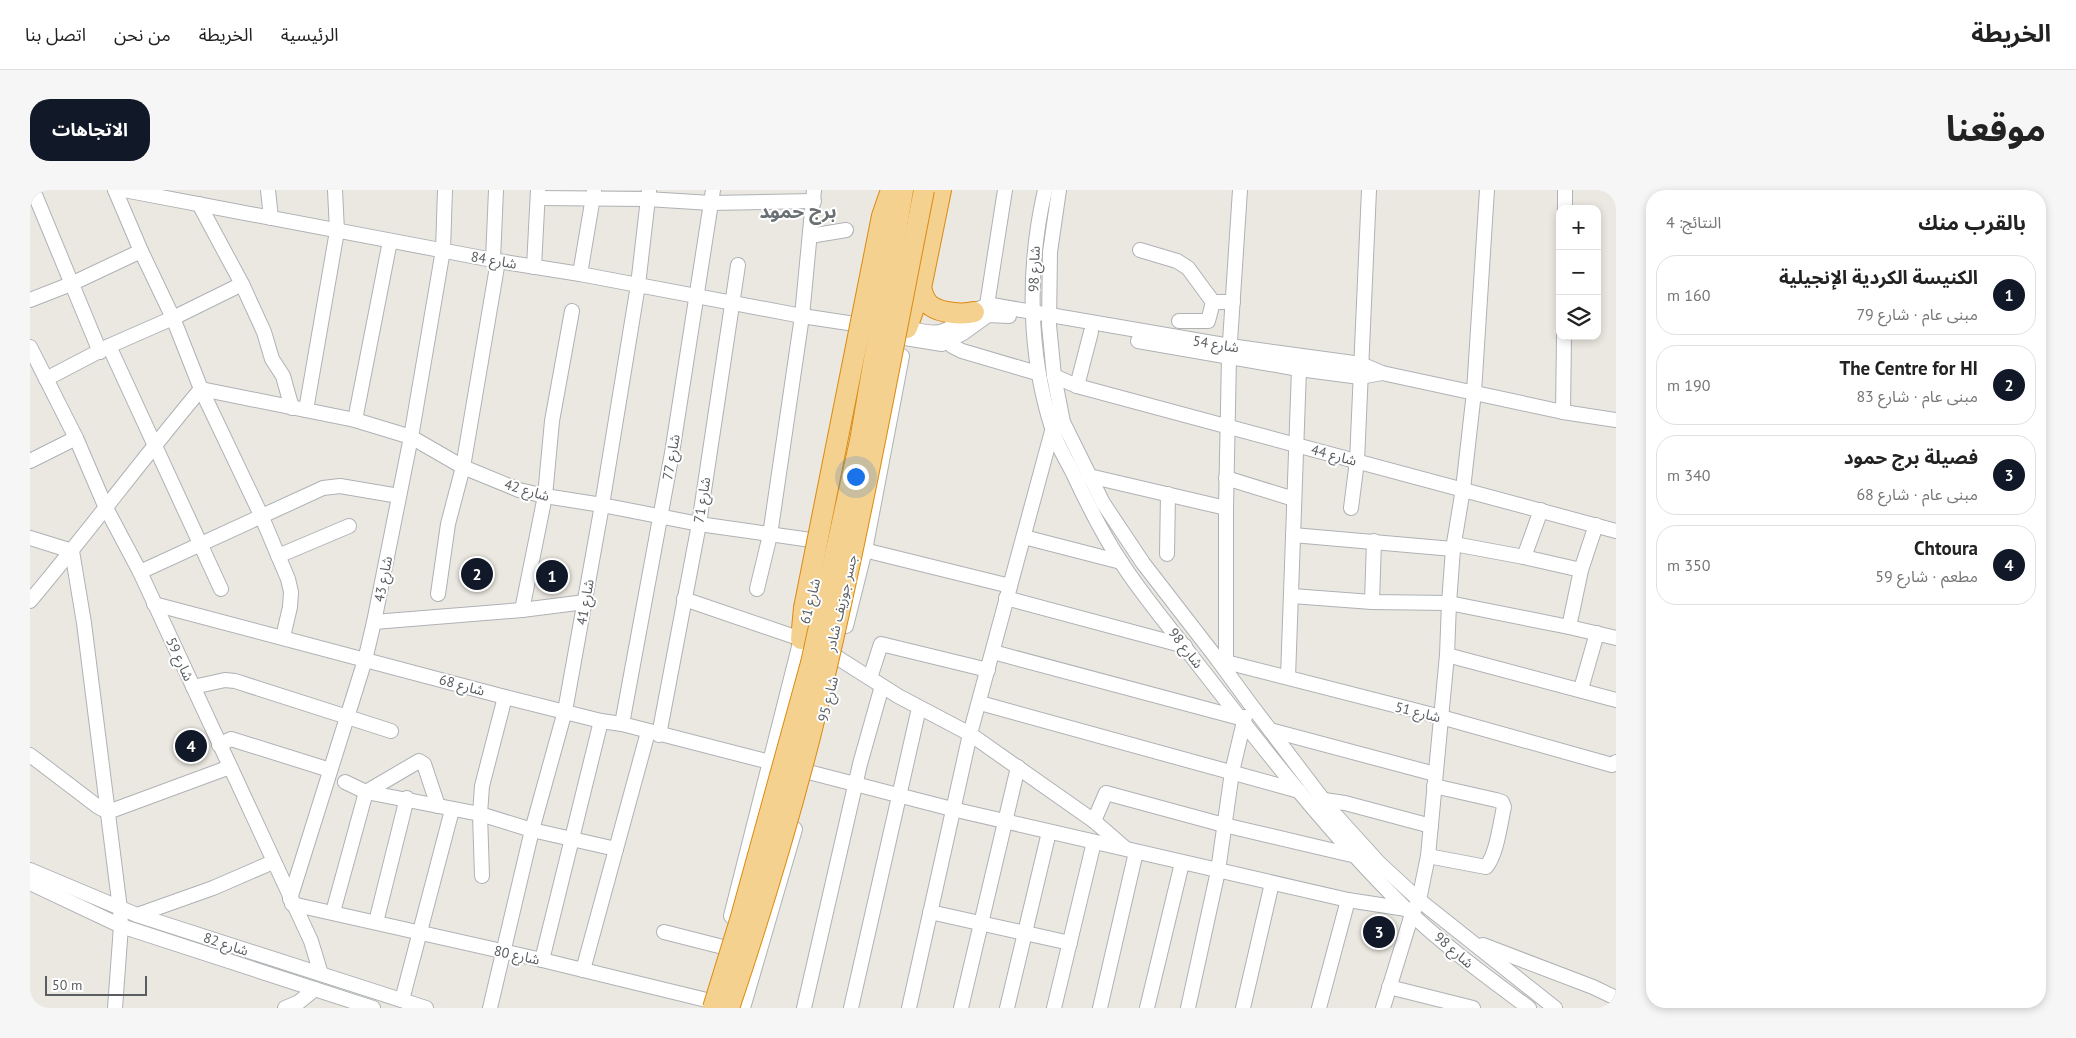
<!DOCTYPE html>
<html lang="ar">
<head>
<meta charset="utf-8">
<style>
  body { margin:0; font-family:"PT Sans","Noto Sans Arabic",sans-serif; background:#f6f6f6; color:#222; direction:rtl }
  .controls { position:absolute; right:15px; top:15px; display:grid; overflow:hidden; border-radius:10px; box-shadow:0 2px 8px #0003 }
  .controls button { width:45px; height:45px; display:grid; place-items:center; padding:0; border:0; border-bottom:1px solid #e0e0e0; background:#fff; color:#222; font:25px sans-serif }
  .scale { position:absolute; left:15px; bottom:12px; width:102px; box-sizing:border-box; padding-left:5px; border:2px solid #595d60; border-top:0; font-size:14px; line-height:18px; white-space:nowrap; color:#595d60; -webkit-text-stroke:4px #fff; paint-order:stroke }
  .you { position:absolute; left:825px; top:286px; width:18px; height:18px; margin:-12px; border:4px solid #fff; border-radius:50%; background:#1a73e8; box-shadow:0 0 0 8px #1a73e833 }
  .badge { display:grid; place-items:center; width:32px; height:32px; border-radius:50%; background:#111827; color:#fff; font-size:16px; font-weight:700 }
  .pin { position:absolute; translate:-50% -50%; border:2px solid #fff; box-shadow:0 1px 5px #0006 }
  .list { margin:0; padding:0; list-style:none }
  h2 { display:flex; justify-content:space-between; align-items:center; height:65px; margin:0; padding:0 20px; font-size:21px }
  h2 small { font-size:16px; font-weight:400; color:#767676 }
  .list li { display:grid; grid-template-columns:32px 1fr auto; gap:15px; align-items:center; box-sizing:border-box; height:80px; margin:0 10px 10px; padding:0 10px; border:1px solid #e0e0e0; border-radius:20px }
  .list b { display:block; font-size:19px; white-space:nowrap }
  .list p { margin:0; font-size:16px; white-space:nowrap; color:#767676 }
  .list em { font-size:16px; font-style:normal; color:#767676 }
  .icon { flex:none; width:28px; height:28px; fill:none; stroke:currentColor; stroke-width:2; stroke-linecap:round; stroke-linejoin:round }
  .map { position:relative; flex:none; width:1586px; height:818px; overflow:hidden; direction:ltr; border-radius:20px }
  header { display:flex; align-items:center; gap:30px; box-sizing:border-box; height:70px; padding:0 25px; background:#fff; border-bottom:1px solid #e0e0e0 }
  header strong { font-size:24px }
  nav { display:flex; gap:28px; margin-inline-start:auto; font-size:18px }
  .intro { display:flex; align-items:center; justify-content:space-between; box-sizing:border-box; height:120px; padding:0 30px }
  h1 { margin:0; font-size:35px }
  .button { padding:12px 22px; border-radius:20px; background:#111827; color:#fff; font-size:18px; font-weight:700 }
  main { display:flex; gap:30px; padding:0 30px }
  aside { flex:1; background:#fff; border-radius:20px; box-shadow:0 2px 8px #0003 }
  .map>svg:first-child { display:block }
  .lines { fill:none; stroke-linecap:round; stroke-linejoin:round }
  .minor-casing { stroke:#aeb2b5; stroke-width:16 }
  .highway-casing { stroke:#db8a11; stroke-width:22 }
  .minor { stroke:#fff; stroke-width:14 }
  .highway { stroke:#f4d18e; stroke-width:20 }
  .highway-bridge-casing { stroke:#db8a11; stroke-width:22; stroke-linecap:butt }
  .highway-bridge { stroke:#f4d18e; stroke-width:20 }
  .labels { text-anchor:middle; stroke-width:4; stroke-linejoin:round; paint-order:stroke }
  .street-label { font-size:14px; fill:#595d60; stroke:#fff }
  .district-label { font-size:19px; font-weight:bold; fill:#6a6f72; stroke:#fff }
</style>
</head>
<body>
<header>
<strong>الخريطة</strong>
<nav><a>الرئيسية</a><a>الخريطة</a><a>من نحن</a><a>اتصل بنا</a></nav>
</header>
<div class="intro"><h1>موقعنا</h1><a class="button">الاتجاهات</a></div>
<main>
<aside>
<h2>بالقرب منك<small>النتائج: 4</small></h2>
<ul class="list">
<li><span class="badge">1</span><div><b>الكنيسة الكردية الإنجيلية</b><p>مبنى عام · شارع 79</p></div><em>160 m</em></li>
<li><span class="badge">2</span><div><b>The Centre for HI</b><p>مبنى عام · شارع 83</p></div><em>190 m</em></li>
<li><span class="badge">3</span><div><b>فصيلة برج حمود</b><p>مبنى عام · شارع 68</p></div><em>340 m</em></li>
<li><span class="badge">4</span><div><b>Chtoura</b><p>مطعم · شارع 59</p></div><em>350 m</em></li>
</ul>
</aside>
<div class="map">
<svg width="1586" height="818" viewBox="0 0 1586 818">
  <rect width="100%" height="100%" fill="#ebe8e1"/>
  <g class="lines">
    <g class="minor-casing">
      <g id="minor">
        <path d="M 3,0 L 70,162"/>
        <path d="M 85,0 L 111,61 L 143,128 L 171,199 L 231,325 L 258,389 L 261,402 L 260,417 L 253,447"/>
        <path d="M 94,0 L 468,71 L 550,84 L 772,126 L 838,136"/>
        <path d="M 238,0 L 241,28"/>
        <path d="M 1015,0 C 997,78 998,162 1022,238 C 1026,254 1036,269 1043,283 C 1057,313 1072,344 1091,372 C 1112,405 1139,436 1163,468 C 1230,554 1296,640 1374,717 C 1412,754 1456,786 1499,818"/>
        <path d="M 1029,0 L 1020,62 L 1019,135 L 1024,186 L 1033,232 L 1073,313 L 1113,373 L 1188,470 L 1218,511 L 1301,620 L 1349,673 L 1389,710 L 1525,818"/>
        <path d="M 508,8 L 617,9 L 681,13 L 784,11"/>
        <path d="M 169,14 L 212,94 L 234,142 L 242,169 L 253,186 L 262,218"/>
        <path d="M 1535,19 L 1535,0"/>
        <path d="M 780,46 L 816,40"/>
        <path d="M 1110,60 L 1147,71 L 1158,78 L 1183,112"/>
        <path d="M 463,70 L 466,0"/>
        <path d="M 504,77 L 508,0"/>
        <path d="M 550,84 L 564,1"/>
        <path d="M 0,110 L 41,94 L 111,61"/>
        <path d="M 957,115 L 975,0"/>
        <path d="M 1149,131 L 1178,131 L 1183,112 L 1203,112"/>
        <path d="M 869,137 C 883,138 900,146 913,141 C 930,136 944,116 962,115 L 1200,156 L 1331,174 L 1352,183 L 1533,222 L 1586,230"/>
        <path d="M 875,148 L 912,154 L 933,143 L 958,125 L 979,126"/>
        <path d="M 919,151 L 922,156 L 932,161 L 1007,183"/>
        <path d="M 1108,151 L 1269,179 L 1330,187 L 1352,183"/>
        <path d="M 79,156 L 191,399"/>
        <path d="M 0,157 L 46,248 L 76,318 L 110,382 L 281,751 L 291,784"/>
        <path d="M 1024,186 L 1047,196 L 1586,341"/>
        <path d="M 16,189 L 79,156 L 143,128 L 212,94"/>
        <path d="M 1047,196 L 1061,142"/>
        <path d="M 171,199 L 325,230 L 381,247 L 433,277 L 489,300 L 515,306 L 572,315 L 669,334 L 795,352"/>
        <path d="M 276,220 L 307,41 L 305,0"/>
        <path d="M 1533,222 L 1534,146"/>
        <path d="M 325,230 L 360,51"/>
        <path d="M 0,271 L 46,248"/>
        <path d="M 1059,286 L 1196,318"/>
        <path d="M 1196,288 L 1264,309"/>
        <path d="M 1321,318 L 1327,271 L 1339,0"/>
        <path d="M 1263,345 L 1423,359"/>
        <path d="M 994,347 L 1091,372"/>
        <path d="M 0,348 L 42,361 L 54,433 L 90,719 L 91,736 L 85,818"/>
        <path d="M 1424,354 L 1494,367 L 1551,380"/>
        <path d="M 826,358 L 980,396"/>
        <path d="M 1137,364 L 1138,304"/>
        <path d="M 248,366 L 319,336"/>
        <path d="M 1494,367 L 1511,320"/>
        <path d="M 110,382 L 293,298 L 310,296 L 369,306"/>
        <path d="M 727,399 L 740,345 L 772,126 L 784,0"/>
        <path d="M 408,404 L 418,334 L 433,277 L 468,71"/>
        <path d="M 1262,406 L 1342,412 L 1419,413 L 1539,437 L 1586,448"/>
        <path d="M 976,408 L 1155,456"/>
        <path d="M 654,409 L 771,449"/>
        <path d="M 0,411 C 59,341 113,268 171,199"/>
        <path d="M 1342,412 L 1344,351"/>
        <path d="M 124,414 L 475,507 L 571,531 L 592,534 L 922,619 L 1318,710 L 1376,719"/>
        <path d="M 492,420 L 515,306 L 522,231 L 542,121"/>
        <path d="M 344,432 L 492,420 L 555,412"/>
        <path d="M 816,436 L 835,360 L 872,166"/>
        <path d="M 1539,437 L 1551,380 L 1566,335"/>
        <path d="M 963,462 L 1210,528"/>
        <path d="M 1417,465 L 1586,510"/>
        <path d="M 808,468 L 868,506 L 940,544 L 1064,631 L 1095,658"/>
        <path d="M 1188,470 L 1411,527 L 1582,575 L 1586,572"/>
        <path d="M 1196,470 L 1196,318 L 1199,167 L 1210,0"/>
        <path d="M 1258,487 L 1269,179"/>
        <path d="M 840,488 L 851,454 L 958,480"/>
        <path d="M 163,497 L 195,490 L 205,491 L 361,541"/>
        <path d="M 1551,499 L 1567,443"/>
        <path d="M 950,513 L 1269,601"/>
        <path d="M 592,534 L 642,263 L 683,0"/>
        <path d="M 1240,540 L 1405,584"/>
        <path d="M 629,545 L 669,334 L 708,75"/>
        <path d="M 189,555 L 201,549 L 300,580"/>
        <path d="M 0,565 L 67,616 L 78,622 L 200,577"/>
        <path d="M 315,592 L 336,602 L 450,624 L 502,640 L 586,659"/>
        <path d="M 1294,610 L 1315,613 L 1401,636"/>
        <path d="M 1064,631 L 1076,603 L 1194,635 L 1326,666"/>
        <path d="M 1398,666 L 1456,677 C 1467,664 1470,634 1474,617 L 1472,612 L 1466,610 L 1404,596"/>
        <path d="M 0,680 L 107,725 L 396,818"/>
        <path d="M 452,686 L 450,624 L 452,596 L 475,507"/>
        <path d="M 0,693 L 91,736 L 343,818"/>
        <path d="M 260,709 L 335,470 L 344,432 L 381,247 L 413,60 L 415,0"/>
        <path d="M 262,714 L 512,770 L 693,814"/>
        <path d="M 303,722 L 336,602 L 389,571 L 394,574 L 408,616"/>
        <path d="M 900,722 L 1040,753"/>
        <path d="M 107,725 L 183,698 L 243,672"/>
        <path d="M 701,726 L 773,441"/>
        <path d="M 346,732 L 377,608"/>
        <path d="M 634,742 L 693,757"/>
        <path d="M 1453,755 L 1563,797 L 1586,808"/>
        <path d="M 512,770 L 571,531"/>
        <path d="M 553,780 L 618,542"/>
        <path d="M 1359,797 L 1443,818"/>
        <path d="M 372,810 L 422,620"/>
        <path d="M 255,818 L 269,812 L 285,799"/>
        <path d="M 460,818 L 502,640 L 535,521 L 572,315 L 608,95 L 619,0"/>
        <path d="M 713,818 L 765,639"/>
        <path d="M 774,818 L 830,574 L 852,496"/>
        <path d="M 821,818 L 889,518"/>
        <path d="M 879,818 L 940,544 L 1022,241 L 1024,239"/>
        <path d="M 931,818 L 988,577"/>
        <path d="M 977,818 L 1019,642"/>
        <path d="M 1024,818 L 1064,652"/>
        <path d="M 1070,818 L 1106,662"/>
        <path d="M 1117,818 L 1152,673"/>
        <path d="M 1158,818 L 1188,681 L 1202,582 L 1215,527"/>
        <path d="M 1213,818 L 1242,693"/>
        <path d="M 1289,818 L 1318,710"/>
        <path d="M 1353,818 L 1382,724 L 1389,710 L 1398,666 L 1417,465 L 1419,413 L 1423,359 L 1433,299 L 1444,202 L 1457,0"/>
      </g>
    </g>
    <g class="highway-casing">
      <g id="highway">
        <path d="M 891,98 C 893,104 895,112 901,116 C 911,123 932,125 944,122"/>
        <path d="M 877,138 L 891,98 L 911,0"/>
        <path d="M 771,449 L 774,418"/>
      </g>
    </g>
    <use href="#minor" class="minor"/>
    <use href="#highway" class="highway"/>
    <g class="highway-bridge-casing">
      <g id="highway-bridge">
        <path d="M 774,418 L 852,26 L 861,0"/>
        <path d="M 683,818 L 711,727 L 781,473 L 830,251 L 873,0"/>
        <path d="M 699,818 C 729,729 757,637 780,547 C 825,366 858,182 894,0"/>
      </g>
    </g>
    <use href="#highway-bridge" class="highway-bridge"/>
  </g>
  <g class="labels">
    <g class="street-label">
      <text transform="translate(464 70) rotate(10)" y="5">شارع 84</text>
      <text transform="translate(1004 79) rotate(-88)" y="5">شارع 98</text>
      <text transform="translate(1186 154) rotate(9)" y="5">شارع 54</text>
      <text transform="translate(1304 265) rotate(15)" y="5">شارع 44</text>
      <text transform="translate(641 267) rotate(-80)" y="5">شارع 77</text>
      <text transform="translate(497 300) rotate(16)" y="5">شارع 42</text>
      <text transform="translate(672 310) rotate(-81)" y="5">شارع 71</text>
      <text transform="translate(353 389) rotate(-79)" y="5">شارع 43</text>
      <text transform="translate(780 411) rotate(-76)" y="5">شارع 61</text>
      <text transform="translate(555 412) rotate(-80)" y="5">شارع 41</text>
      <text transform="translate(811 413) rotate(-77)" y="5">جسر جوزيف شادر</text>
      <text transform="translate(1156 458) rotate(52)" y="5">شارع 98</text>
      <text transform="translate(150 469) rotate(65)" y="5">شارع 59</text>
      <text transform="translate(432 495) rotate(15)" y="5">شارع 68</text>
      <text transform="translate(798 509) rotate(-76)" y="5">شارع 95</text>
      <text transform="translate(1388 522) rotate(14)" y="5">شارع 51</text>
      <text transform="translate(196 754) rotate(18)" y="5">شارع 82</text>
      <text transform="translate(1424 760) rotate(41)" y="5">شارع 98</text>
      <text transform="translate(487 765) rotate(12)" y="5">شارع 80</text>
    </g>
    <g class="district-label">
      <text x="768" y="28">برج حموﺪ</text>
    </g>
  </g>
</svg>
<div class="controls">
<button>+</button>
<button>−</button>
<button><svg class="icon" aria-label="layers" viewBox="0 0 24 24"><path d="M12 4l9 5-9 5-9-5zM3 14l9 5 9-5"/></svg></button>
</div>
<div class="scale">50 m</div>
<div class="you"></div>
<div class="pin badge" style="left:522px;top:386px">1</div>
<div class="pin badge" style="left:447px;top:384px">2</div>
<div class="pin badge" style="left:1349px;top:742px">3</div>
<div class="pin badge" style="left:161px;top:556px">4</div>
</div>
</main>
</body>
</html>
